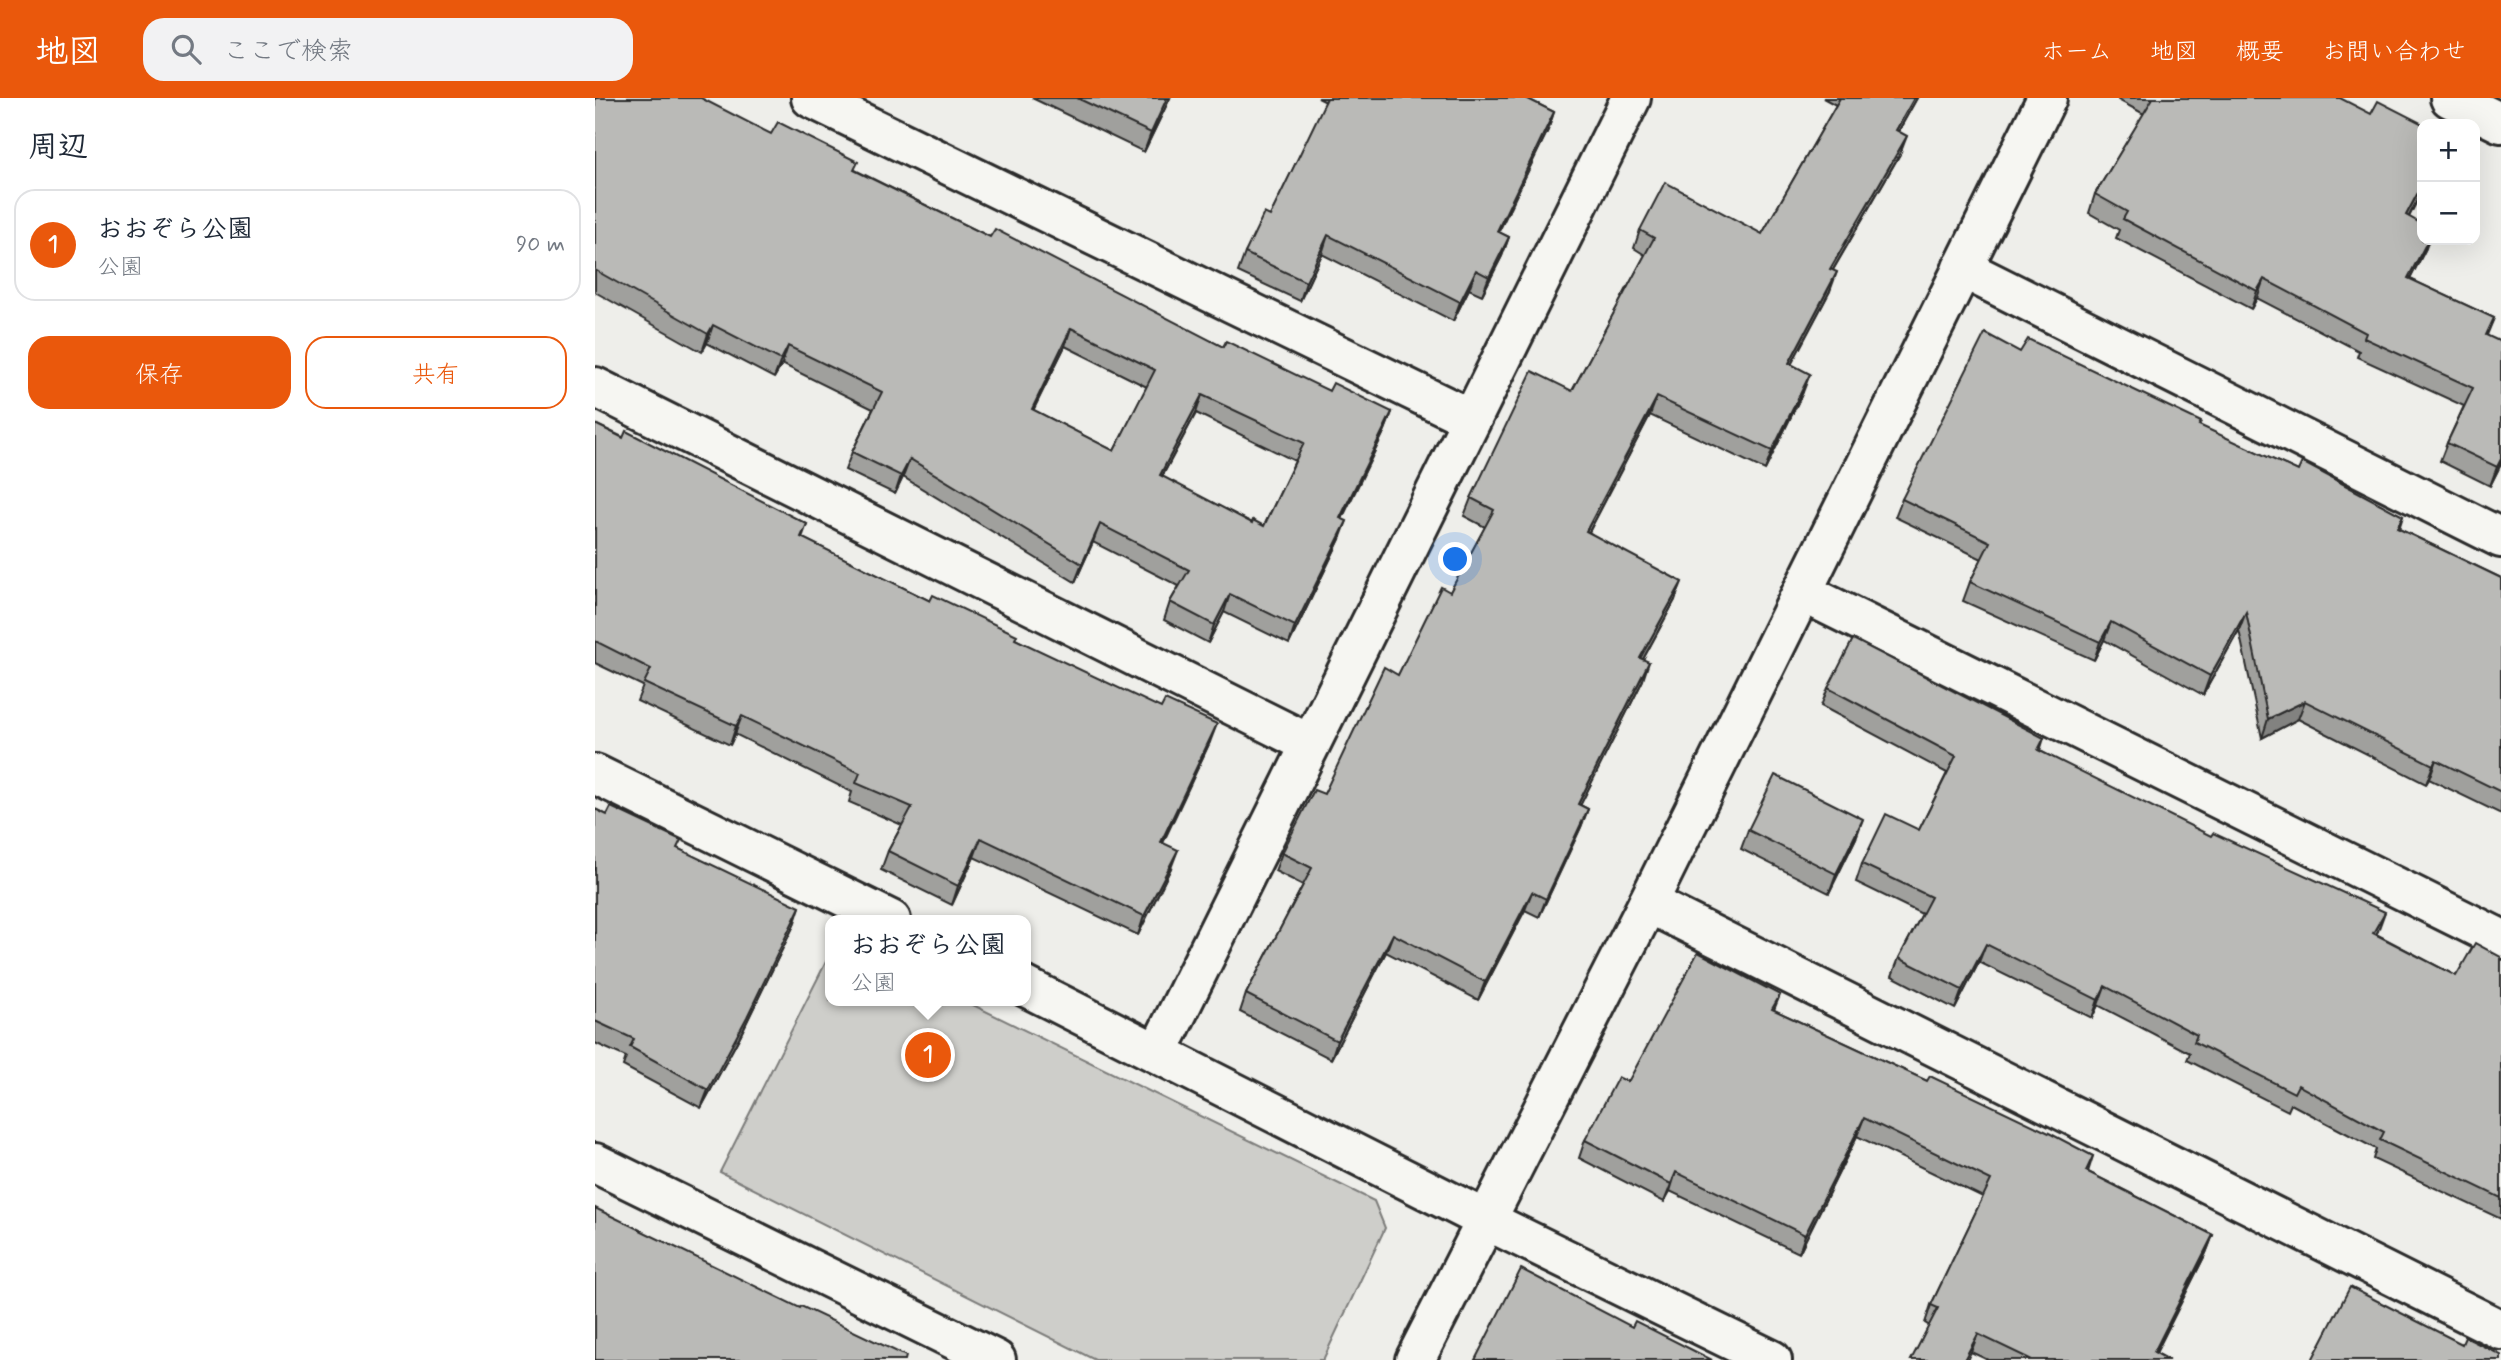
<!DOCTYPE html>
<html lang="ja">
<head>
<meta charset="utf-8">
<style>
  body { margin:0; font-family:Mynerve,"Klee One",sans-serif; background:#f2f2f3; color:#1f2937 }
  .controls { position:absolute; right:21px; top:21px; display:grid; overflow:hidden; border-radius:14px; box-shadow:0 7px 28px #0002 }
  .controls button { width:63px; height:63px; display:grid; place-items:center; padding:0; border:0; border-bottom:2px solid #e0e1e3; background:#fff; color:#1f2937; font:35px sans-serif }
  .you { position:absolute; left:861px; top:462px; width:24px; height:24px; margin:-18px; border:5px solid #fff; border-radius:50%; background:#1a73e8; box-shadow:0 0 0 10px #1a73e833 }
  .badge { display:grid; place-items:center; width:46px; height:46px; border-radius:50%; background:#ea580c; color:#fff; font-size:23px; font-weight:700 }
  .pin { position:absolute; translate:-50% -50%; border:4px solid #fff; box-shadow:0 2px 7px #0006 }
  .popup { position:absolute; left:230px; top:817px; width:206px; height:91px; box-sizing:border-box; display:grid; place-content:center; border-radius:14px; background:#fff; filter:drop-shadow(0 2px 5px #0005); font-size:23px; white-space:nowrap; color:#747a83 }
  .popup b { font-size:26px; color:#1f2937 }
  .popup::after { content:''; position:absolute; left:50%; top:100%; margin-left:-14px; border:14px solid transparent; border-top-color:#fff }
  .list { margin:0; padding:0; list-style:none }
  h2 { display:flex; justify-content:space-between; align-items:center; height:91px; margin:0; padding:0 28px; font-size:30px }
  h2 small { font-size:23px; font-weight:400; color:#747a83 }
  .list li { display:grid; grid-template-columns:46px 1fr auto; gap:21px; align-items:center; box-sizing:border-box; height:112px; margin:0 14px 14px; padding:0 14px; border:2px solid #e0e1e3; border-radius:21px }
  .list b { display:block; font-size:26px; white-space:nowrap }
  .list p { margin:0; font-size:23px; white-space:nowrap; color:#747a83 }
  .list em { font-size:23px; font-style:normal; color:#747a83 }
  .actions { display:flex; gap:14px; padding:21px 28px }
  .actions a { flex:1; padding:16px 0; border:2px solid #ea580c; border-radius:21px; text-align:center; font-size:24px; color:#ea580c }
  .actions .main { background:#ea580c; color:#fff }
  .icon { flex:none; width:38px; height:38px; fill:none; stroke:currentColor; stroke-width:2; stroke-linecap:round; stroke-linejoin:round }
  .map { position:relative; flex:none; width:1906px; height:1262px; overflow:hidden }
  header { display:flex; align-items:center; gap:42px; box-sizing:border-box; height:98px; padding:0 35px; background:#ea580c; color:#fff }
  header strong { font-size:33px }
  nav { display:flex; gap:38px; margin-inline-start:auto; font-size:24px }
  .search { width:490px; height:63px; background:#f2f2f3; display:flex; align-items:center; gap:18px; box-sizing:border-box; padding:0 24px; border-radius:21px; color:#747a83; font-size:26px }
  main { display:flex }
  aside { flex:1; background:#fff }
  .map>svg:first-child { display:block }
  .green { fill:#cececa; stroke:#7c7c7a; stroke-width:2 }
  .lines { fill:none; stroke-linecap:round; stroke-linejoin:round }
  .minor-casing { stroke:#2b2b2b; stroke-width:44 }
  .minor { stroke:#f6f6f2; stroke-width:38 }
  .wall { fill:#a0a09d; stroke:#2b2b2b; stroke-width:2; fill-rule:evenodd }
  .shaded-wall { fill:#828280; stroke:#2b2b2b; stroke-width:2 }
  .building { fill:#babab7; stroke:#2b2b2b; stroke-width:2; fill-rule:evenodd }
</style>
</head>
<body>
<header>
<strong>地図</strong>
<div class="search"><svg class="icon" aria-label="search" viewBox="0 0 24 24"><circle cx="10" cy="10" r="6"/><path d="M15 15l6 6"/></svg>ここで検索</div>
<nav><a>ホーム</a><a>地図</a><a>概要</a><a>お問い合わせ</a></nav>
</header>
<main>
<aside>
<h2>周辺<small></small></h2>
<ul class="list">
<li><span class="badge">1</span><div><b>おおぞら公園</b><p>公園</p></div><em>90 m</em></li>
</ul>
<div class="actions"><a class="main">保存</a><a>共有</a></div>
</aside>
<div class="map">
<svg width="1906" height="1262" viewBox="0 0 1906 1262">
  <rect width="100%" height="100%" fill="#eeeeea"/>
  <filter id="ink" filterUnits="userSpaceOnUse"><feTurbulence type="fractalNoise" baseFrequency=".0143" numOctaves="2"/><feDisplacementMap in="SourceGraphic" scale="14" xChannelSelector="R" yChannelSelector="G"/><feConvolveMatrix kernelMatrix="1 2 1 2 8 2 1 2 1" color-interpolation-filters="sRGB"/></filter>
  <g filter="url(#ink)">
    <path class="green" d="M 235,856 L 235,903 L 370,903 L 779,1103 L 790,1130 L 728,1262 L 500,1262 L 125,1074 Z"/>
    <g class="lines">
      <g class="minor-casing">
        <g id="minor">
          <path d="M 216,0 L 876,321"/>
          <path d="M 1855,0 L 1906,25"/>
          <path d="M 1367,170 L 1906,440"/>
          <path d="M 0,289 L 715,646"/>
          <path d="M 1207,494 L 1906,841"/>
          <path d="M 0,676 L 296,822"/>
          <path d="M 1053,805 L 1906,1232"/>
          <path d="M 431,889 L 891,1122 L 1177,1262"/>
          <path d="M 563,954 L 1036,0"/>
          <path d="M 0,1065 L 401,1262"/>
          <path d="M 820,1262 L 1053,805 L 1452,0"/>
        </g>
      </g>
      <use href="#minor" class="minor"/>
    </g>
    <g class="wall">
      <path d="M 0,0 L 176,36 L 260,72 L 395,139 L 628,249 L 734,293 L 797,314 L 790,332 L 747,421 L 745,441 L 694,546 L 629,514 L 613,545 L 569,522 L 575,504 L 584,488 L 498,444 L 480,484 L 308,379 L 300,396 L 250,372 L 257,354 L 278,311 L 187,266 L 179,280 L 112,245 L 107,254 L 0,194 ZM 470,248 L 552,289 L 519,353 L 438,312 ZM 601,315 L 700,363 L 669,428 L 657,425 L 567,379 Z"/>
      <path d="M 437,0 L 575,0 L 549,54 Z"/>
      <path d="M 723,0 L 931,0 L 959,14 L 953,32 L 903,134 L 914,139 L 907,158 L 887,197 L 874,191 L 858,223 L 727,156 L 705,203 L 643,174 L 650,155 L 675,118 L 731,4 Z"/>
      <path d="M 1228,0 L 1322,0 L 1303,34 L 1305,56 L 1238,172 L 1235,193 L 1196,266 L 1208,294 L 1170,372 L 1055,317 L 994,434 L 1080,502 L 1048,561 L 1048,582 L 985,707 L 993,711 L 986,729 L 944,819 L 930,812 L 883,902 L 791,854 L 736,961 L 645,914 L 651,896 L 708,787 L 680,773 L 687,755 L 729,696 L 855,494 L 890,429 L 869,418 L 876,400 L 977,293 L 1050,157 L 1039,150 L 1045,132 L 1167,136 L 1241,7 Z"/>
      <path d="M 1523,0 L 1745,0 L 1827,93 L 1814,119 L 1831,150 L 1815,181 L 1899,220 L 1892,237 L 1906,366 L 1895,388 L 1845,363 L 1852,345 L 1869,308 L 1762,259 L 1764,253 L 1662,200 L 1656,211 L 1521,140 L 1524,132 L 1494,115 L 1500,96 L 1549,16 L 1523,2 Z"/>
      <path d="M 1425,254 L 1604,328 L 1703,373 L 1808,418 L 1804,431 L 1906,480 L 1906,716 L 1834,681 L 1831,686 L 1703,621 L 1667,640 L 1644,532 L 1608,597 L 1509,542 L 1499,562 L 1368,503 L 1375,484 L 1387,461 L 1300,419 L 1307,401 Z"/>
      <path d="M 0,326 L 212,426 L 207,440 L 335,503 L 420,541 L 615,644 L 568,745 L 576,770 L 543,837 L 379,759 L 357,807 L 286,772 L 293,753 L 307,727 L 254,704 L 257,694 L 140,636 L 135,647 L 42,603 L 48,588 L 0,565 Z"/>
      <path d="M 1233,590 L 1449,640 L 1445,653 L 1783,833 L 1781,836 L 1861,878 L 1906,859 L 1906,1121 L 1778,1061 L 1781,1051 L 1696,1006 L 1693,1013 L 1592,962 L 1595,955 L 1503,907 L 1497,920 L 1384,864 L 1360,911 L 1297,878 L 1304,860 L 1327,816 L 1261,784 L 1267,766 L 1324,732 L 1352,675 L 1226,608 Z"/>
      <path d="M 0,711 L 83,751 L 199,827 L 145,938 L 106,1010 L 28,968 L 31,959 L 0,945 Z"/>
      <path d="M 1153,732 L 1261,740 L 1234,795 L 1146,751 Z"/>
      <path d="M 1185,897 L 1179,912 L 1332,983 L 1498,1058 L 1493,1074 L 1618,1137 L 1611,1155 L 1561,1255 L 1574,1262 L 1393,1262 L 1376,1254 L 1330,1225 L 1336,1207 L 1388,1099 L 1262,1038 L 1204,1155 L 1075,1093 L 1069,1104 L 984,1060 L 990,1042 L 1033,984 Z"/>
    </g>
    <g class="shaded-wall">
      <path d="M 572,0 L 575,0 L 549,54 L 556,35 Z"/>
      <path d="M 1319,0 L 1322,0 L 1294,50 L 1301,32 Z"/>
      <path d="M 959,14 L 953,32 L 895,152 L 902,133 Z"/>
      <path d="M 1312,38 L 1305,56 L 1228,189 L 1235,171 Z"/>
      <path d="M 1827,87 L 1827,93 L 1805,136 L 1811,117 Z"/>
      <path d="M 733,137 L 727,156 L 705,203 L 711,184 Z"/>
      <path d="M 914,139 L 907,158 L 887,197 L 894,179 Z"/>
      <path d="M 1833,142 L 1834,142 L 1831,150 L 1806,199 L 1813,180 Z"/>
      <path d="M 881,172 L 874,191 L 858,223 L 865,204 Z"/>
      <path d="M 1242,174 L 1235,193 L 1187,284 L 1194,265 Z"/>
      <path d="M 1669,181 L 1662,200 L 1656,211 L 1662,193 Z"/>
      <path d="M 118,227 L 112,245 L 107,254 L 113,236 Z"/>
      <path d="M 476,230 L 470,248 L 430,329 L 437,311 Z"/>
      <path d="M 193,248 L 187,266 L 179,280 L 186,262 Z"/>
      <path d="M 1215,276 L 1208,294 L 1170,372 L 1177,353 Z"/>
      <path d="M 607,297 L 601,315 L 558,395 L 565,377 Z"/>
      <path d="M 1062,299 L 1055,317 L 985,451 L 991,433 Z"/>
      <path d="M 797,314 L 790,332 L 738,438 L 745,420 Z"/>
      <path d="M 315,361 L 308,379 L 300,396 L 306,378 Z"/>
      <path d="M 1906,361 L 1906,366 L 1895,388 L 1902,369 Z"/>
      <path d="M 752,423 L 745,441 L 694,546 L 700,528 Z"/>
      <path d="M 505,426 L 498,444 L 480,484 L 487,466 Z"/>
      <path d="M 1087,484 L 1080,502 L 1039,578 L 1045,560 Z"/>
      <path d="M 635,496 L 629,514 L 613,545 L 619,527 Z"/>
      <path d="M 1651,514 L 1644,532 L 1608,597 L 1615,578 Z"/>
      <path d="M 1516,524 L 1509,542 L 1499,562 L 1505,544 Z"/>
      <path d="M 1054,564 L 1048,582 L 977,724 L 983,706 Z"/>
      <path d="M 1710,603 L 1703,621 L 1667,640 L 1673,621 Z"/>
      <path d="M 147,618 L 140,636 L 135,647 L 141,628 Z"/>
      <path d="M 622,626 L 615,644 L 559,762 L 566,744 Z"/>
      <path d="M 1841,662 L 1834,681 L 1831,686 L 1838,667 Z"/>
      <path d="M 993,711 L 986,729 L 944,819 L 951,801 Z"/>
      <path d="M 1268,721 L 1261,740 L 1234,795 L 1241,776 Z"/>
      <path d="M 386,740 L 379,759 L 357,807 L 363,788 Z"/>
      <path d="M 583,752 L 576,770 L 543,837 L 549,818 Z"/>
      <path d="M 937,794 L 930,812 L 883,902 L 890,884 Z"/>
      <path d="M 205,809 L 199,827 L 145,938 L 106,1010 L 113,992 Z"/>
      <path d="M 1790,814 L 1783,833 L 1771,853 L 1778,835 Z"/>
      <path d="M 798,836 L 791,854 L 736,961 L 742,943 Z"/>
      <path d="M 1391,846 L 1384,864 L 1360,911 L 1367,892 Z"/>
      <path d="M 1510,888 L 1503,907 L 1497,920 L 1503,902 Z"/>
      <path d="M 1269,1020 L 1262,1038 L 1204,1155 L 1210,1137 Z"/>
      <path d="M 1081,1074 L 1075,1093 L 1069,1104 L 1076,1086 Z"/>
      <path d="M 1618,1137 L 1611,1155 L 1557,1262 L 1559,1254 Z"/>
      <path d="M 1383,1236 L 1376,1254 L 1372,1262 L 1369,1262 Z"/>
    </g>
    <g class="building">
      <path d="M 0,0 L 106,0 L 176,36 L 183,24 L 263,64 L 259,72 L 395,139 L 400,131 L 628,249 L 631,243 L 734,293 L 738,285 L 797,314 L 745,420 L 752,423 L 700,528 L 635,496 L 619,527 L 575,504 L 594,472 L 505,426 L 487,466 L 315,361 L 306,378 L 257,354 L 287,294 L 193,248 L 186,262 L 118,227 L 113,236 L 0,172 ZM 476,230 L 560,272 L 519,353 L 437,311 ZM 607,297 L 709,345 L 669,428 L 658,422 L 657,425 L 565,377 Z"/>
      <path d="M 482,0 L 572,0 L 556,35 Z"/>
      <path d="M 732,0 L 931,0 L 959,14 L 902,133 L 914,139 L 894,179 L 881,172 L 865,204 L 733,137 L 711,184 L 650,155 L 669,115 L 675,118 Z"/>
      <path d="M 1245,0 L 1319,0 L 1301,32 L 1312,38 L 1235,171 L 1242,174 L 1194,265 L 1215,276 L 1177,353 L 1062,299 L 991,433 L 1087,484 L 1045,560 L 1054,564 L 983,706 L 993,711 L 951,801 L 937,794 L 890,884 L 798,836 L 742,943 L 651,896 L 717,770 L 687,755 L 719,692 L 729,696 L 789,569 L 803,577 L 846,489 L 855,494 L 899,412 L 876,400 L 937,273 L 977,293 L 1059,140 L 1045,132 L 1070,84 L 1167,136 Z"/>
      <path d="M 1558,0 L 1745,0 L 1776,16 L 1783,3 L 1828,26 L 1827,87 L 1811,117 L 1827,126 L 1827,142 L 1833,142 L 1813,180 L 1899,220 L 1891,237 L 1906,244 L 1906,361 L 1902,369 L 1852,345 L 1878,290 L 1769,240 L 1771,235 L 1669,181 L 1662,193 L 1528,121 L 1532,114 L 1500,96 Z"/>
      <path d="M 1390,235 L 1425,254 L 1433,241 L 1606,324 L 1604,327 L 1703,373 L 1707,364 L 1808,418 L 1802,430 L 1906,480 L 1906,694 L 1841,662 L 1838,667 L 1710,603 L 1673,621 L 1651,514 L 1615,578 L 1516,524 L 1505,544 L 1375,484 L 1395,444 L 1307,401 Z"/>
      <path d="M 0,326 L 28,340 L 31,333 L 212,426 L 206,439 L 335,503 L 338,497 L 422,537 L 420,541 L 566,610 L 570,602 L 622,626 L 566,744 L 583,752 L 549,818 L 386,740 L 363,788 L 293,753 L 317,709 L 261,685 L 265,675 L 147,618 L 141,628 L 49,585 L 56,571 L 0,543 Z"/>
      <path d="M 1258,541 L 1449,640 L 1443,652 L 1616,738 L 1618,735 L 1790,814 L 1778,835 L 1861,878 L 1880,845 L 1906,859 L 1906,1100 L 1785,1042 L 1789,1034 L 1703,987 L 1699,995 L 1599,944 L 1602,937 L 1510,888 L 1503,902 L 1391,846 L 1367,892 L 1304,860 L 1336,799 L 1267,766 L 1291,716 L 1324,732 L 1361,658 L 1233,590 Z"/>
      <path d="M 1180,677 L 1268,721 L 1241,776 L 1153,732 Z"/>
      <path d="M 16,709 L 86,742 L 82,750 L 205,809 L 152,919 L 113,992 L 35,949 L 39,941 L 0,923 L 0,711 L 12,717 Z"/>
      <path d="M 1103,854 L 1185,897 L 1177,911 L 1332,983 L 1335,978 L 1454,1035 L 1498,1058 L 1491,1073 L 1618,1137 L 1559,1254 L 1574,1262 L 1437,1262 L 1383,1236 L 1369,1262 L 1316,1262 L 1343,1210 L 1336,1207 L 1396,1082 L 1269,1020 L 1210,1137 L 1081,1074 L 1076,1086 L 990,1042 L 1023,979 L 1033,984 Z"/>
      <path d="M 0,1110 L 205,1210 L 206,1208 L 311,1258 L 310,1262 L 0,1262 Z"/>
      <path d="M 926,1171 L 1037,1229 L 1040,1223 L 1117,1262 L 880,1262 Z"/>
      <path d="M 1755,1189 L 1867,1246 L 1870,1239 L 1906,1257 L 1906,1262 L 1717,1262 Z"/>
    </g>
  </g>
</svg>
<div class="controls">
<button>+</button>
<button>−</button>
</div>
<div class="you"></div>
<div class="pin badge" style="left:333px;top:957px">1</div>
<div class="popup"><b>おおぞら公園</b>公園</div>
</div>
</main>
</body>
</html>
